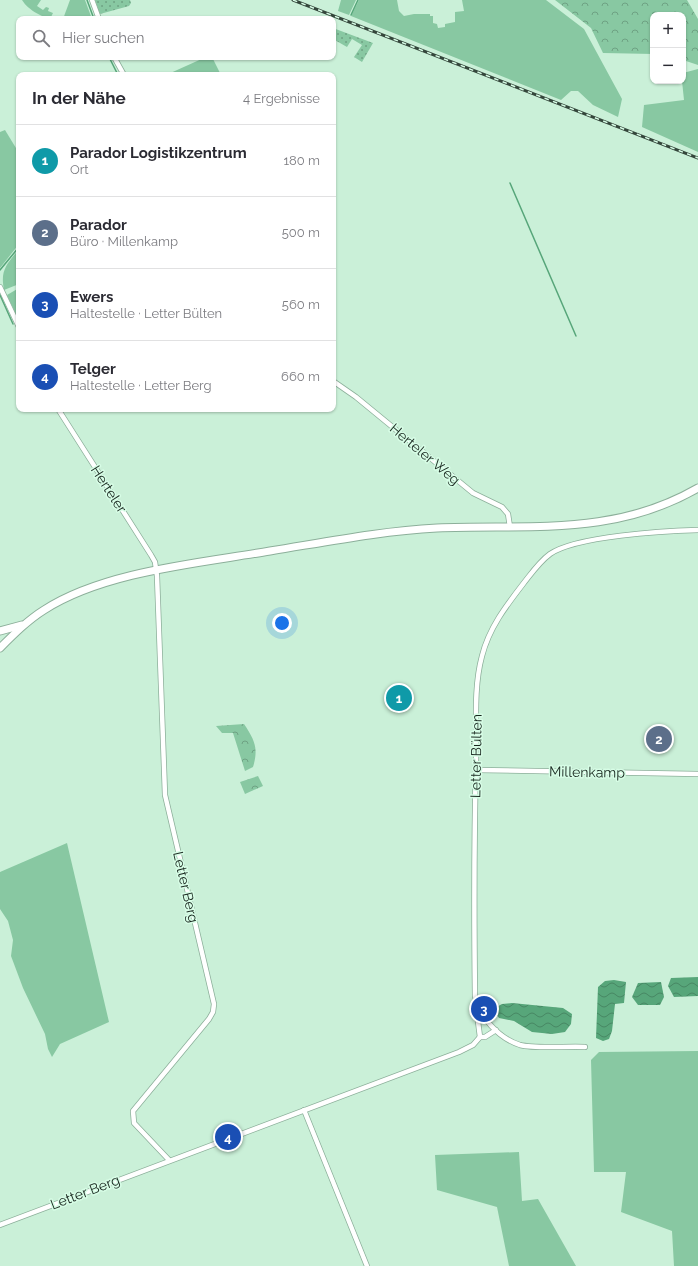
<!DOCTYPE html>
<html lang="de">
<head>
<meta charset="utf-8">
<style>
  body { margin:0; font-family:Raleway,sans-serif; background:#f7f7f7; color:#2b2b33 }
  .controls { position:absolute; right:12px; top:12px; display:grid; overflow:hidden; border-radius:8px; box-shadow:0 1px 3px #0004 }
  .controls button { width:36px; height:36px; display:grid; place-items:center; padding:0; border:0; border-bottom:1px solid #e1e1e2; background:#fff; color:#2b2b33; font:20px sans-serif }
  .you { position:absolute; left:282px; top:623px; width:14px; height:14px; margin:-10px; border:3px solid #fff; border-radius:50%; background:#1a73e8; box-shadow:0 0 0 6px #1a73e833 }
  .badge { display:grid; place-items:center; width:26px; height:26px; border-radius:50%; background:#d93025; color:#fff; font-size:13px; font-weight:700 }
  .pin { position:absolute; translate:-50% -50%; border:2px solid #fff; box-shadow:0 1px 4px #0006 }
  .list { margin:0; padding:0; list-style:none }
  h2 { display:flex; justify-content:space-between; align-items:center; height:52px; margin:0; padding:0 16px; font-size:17px }
  h2 small { font-size:13px; font-weight:400; color:#7c7c81 }
  .list li { display:grid; grid-template-columns:26px 1fr auto; gap:12px; align-items:center; box-sizing:border-box; height:72px; padding:0 16px; border-top:1px solid #e1e1e2 }
  .list b { display:block; font-size:15px; white-space:nowrap }
  .list p { margin:0; font-size:13px; white-space:nowrap; color:#7c7c81 }
  .list em { font-size:13px; font-style:normal; color:#7c7c81 }
  .icon { flex:none; width:22px; height:22px; fill:none; stroke:currentColor; stroke-width:2; stroke-linecap:round; stroke-linejoin:round }
  .map { position:relative; flex:none; width:698px; height:1266px; overflow:hidden }
  .search { position:absolute; background:#fff; box-shadow:0 1px 3px #0004; left:16px; top:16px; width:320px; height:44px; display:flex; align-items:center; gap:10px; box-sizing:border-box; padding:0 14px; border-radius:8px; color:#7c7c81; font-size:15px }
  .panel { position:absolute; background:#fff; box-shadow:0 1px 3px #0004; left:16px; top:72px; width:320px; height:340px; border-radius:8px }
  .map>svg:first-child { display:block }
  .grass { fill:#88c8a2 }
  .forest { fill:url(#forest-crowns) }
  .park { fill:url(#park-dots) }
  .water { fill:url(#water-waves) }
  .lines { fill:none; stroke-linecap:round; stroke-linejoin:round }
  .stream { stroke:#57a67a; stroke-width:1.5 }
  .minor-casing { stroke:#8caf9a; stroke-width:6 }
  .primary-casing { stroke:#8caf9a; stroke-width:9 }
  .minor { stroke:#fff; stroke-width:4.5 }
  .primary { stroke:#fff; stroke-width:7 }
  .rail-casing { stroke:#34463b; stroke-width:3 }
  .rail { stroke:#d7fde6; stroke-width:1.5; stroke-dasharray:4.5; stroke-linecap:butt }
  .labels { text-anchor:middle; stroke-width:3; stroke-linejoin:round; paint-order:stroke }
  .street-label { font-size:14px; fill:#18261e; stroke:#d7fde6 }
</style>
</head>
<body>
<div class="map">
<svg width="698" height="1266" viewBox="0 0 698 1266">
  <defs>
    <pattern id="forest-crowns" width="20" height="18" patternUnits="userSpaceOnUse"><rect width="20" height="18" fill="#88c8a2"/><path d="M2 6a3 3 0 1 1 6 0M12 15a3 3 0 1 1 6 0" fill="none" stroke="#6ea283"/></pattern>
    <pattern id="park-dots" width="8" height="8" patternUnits="userSpaceOnUse"><rect width="8" height="8" fill="#88c8a2"/><path d="M2 2h.1M6 6h.1" fill="none" stroke="#6ea283" stroke-width="1.8" stroke-linecap="round"/></pattern>
    <pattern id="water-waves" width="16" height="10" patternUnits="userSpaceOnUse"><rect width="16" height="10" fill="#57a67a"/><path d="M0 5q4-4 8 0t8 0" fill="none" stroke="#478763"/></pattern>
  </defs>
  <rect width="100%" height="100%" fill="#caf0d8"/>
  <g class="grass">
    <path d="M 22,0 L 41,0 L 37,6 L 43,10 L 46,7 L 49,8 L 48,11 L 53,13 L 51,17 L 56,19 C 44,19 28,10 22,0 Z"/>
    <path d="M 70,0 L 85,0 L 92,19 L 63,19 Z"/>
    <path d="M 341,0 L 356,0 L 349,15 L 338,11 Z"/>
    <path d="M 359,0 L 397,0 L 399,11 L 404,16 L 414,14 L 430,14 L 430,16 L 433,16 L 433,23 L 437,24 L 438,28 L 445,27 L 445,24 L 455,22 L 455,12 L 464,11 L 462,0 L 546,0 L 584,29 L 622,99 L 618,117 L 593,105 L 578,91 L 571,91 L 561,100 L 351,16 Z"/>
    <path d="M 206,57 L 212,57 L 221,75 L 166,75 Z"/>
    <path d="M 698,69 L 698,152 L 642,127 L 644,105 L 684,100 L 682,81 L 683,73 Z"/>
    <path d="M 5,130 L 19,153 L 19,244 L 0,268 L 0,132 Z"/>
    <path d="M 19,249 L 19,284 L 4,290 C 0,270 7,264 19,249 Z"/>
    <path d="M 19,288 L 19,321 L 7,295 Z"/>
    <path d="M 67,843 L 109,1022 L 60,1044 L 52,1057 L 48,1049 L 45,1034 L 23,988 L 11,956 L 13,940 L 8,921 L 0,909 L 0,872 Z"/>
    <path d="M 698,1051 L 698,1266 L 674,1266 L 672,1231 L 621,1212 L 626,1172 L 594,1172 L 591,1060 L 599,1052 Z"/>
    <path d="M 519,1152 L 522,1201 L 538,1199 L 576,1266 L 509,1266 L 497,1207 L 437,1190 L 435,1155 Z"/>
  </g>
  <g class="forest">
    <path d="M 555,0 L 687,0 L 698,19 L 698,65 L 683,60 L 683,15 L 653,15 L 653,54 L 603,53 L 591,28 Z"/>
    <path d="M 244,724 C 254,739 259,748 253,767 L 245,771 L 233,733 L 222,733 L 216,726 Z"/>
    <path d="M 258,776 L 263,786 L 245,794 L 240,782 Z"/>
  </g>
  <g class="park">
    <path d="M 95,0 L 130,0 L 131,3 L 129,6 L 100,14 Z"/>
    <path d="M 333,28 L 373,43 L 362,62 L 354,57 L 362,45 L 352,39 L 347,47 L 333,39 Z"/>
  </g>
  <g class="water">
    <path d="M 698,977 L 698,996 L 674,997 L 668,986 L 671,978 Z"/>
    <path d="M 614,980 L 626,982 L 624,1003 L 615,1004 L 612,1031 L 609,1039 L 603,1041 L 596,1038 L 598,987 L 605,981 Z"/>
    <path d="M 661,982 L 664,997 L 660,1005 L 638,1005 L 632,997 L 638,983 Z"/>
    <path d="M 512,1003 L 563,1008 L 572,1014 L 571,1024 L 565,1032 L 552,1034 L 532,1032 L 514,1021 L 499,1018 L 493,1009 L 502,1004 Z"/>
  </g>
  <g class="lines">
    <g class="stream">
      <path d="M 87,0 L 94,19"/>
      <path d="M 351,15 L 358,0"/>
      <path d="M 109,57 L 118,75"/>
      <path d="M 510,183 L 576,336"/>
      <path d="M 0,270 L 19,247"/>
      <path d="M 0,295 L 13,324"/>
    </g>
    <g class="minor-casing">
      <g id="minor">
        <path d="M 92,0 L 99,19"/>
        <path d="M 114,57 L 124,75"/>
        <path d="M 0,287 L 19,327"/>
        <path d="M 333,381 L 356,397 L 473,493 L 502,507 L 508,514 L 510,527"/>
        <path d="M 58,409 L 151,555 L 155,562 L 157,576 L 165,795 L 214,1004 L 213,1012 L 209,1019 L 133,1111 L 134,1123 L 169,1160"/>
        <path d="M 476,770 L 698,774"/>
        <path d="M 476,1006 L 480,1037"/>
        <path d="M 480,1037 L 485,1037 L 496,1030"/>
        <path d="M 585,1047 C 568,1046 535,1049 520,1045 C 498,1038 480,1017 475,996 C 474,917 474,839 476,761 C 477,727 473,689 482,656 C 489,628 506,606 523,584 C 531,574 539,562 550,554 C 576,536 664,531 698,530"/>
        <path d="M 304,1110 L 367,1266"/>
        <path d="M 0,1225 L 459,1052 L 473,1045 L 480,1037"/>
      </g>
    </g>
    <g class="primary-casing">
      <g id="primary">
        <path d="M 0,631 L 22,625"/>
        <path d="M 0,648 C 14,634 28,620 44,610 C 104,571 201,563 270,551 C 326,542 381,531 437,528 C 531,524 613,537 698,488"/>
      </g>
    </g>
    <use href="#minor" class="minor"/>
    <use href="#primary" class="primary"/>
    <g class="rail-casing">
      <path id="rail" d="M 293,0 L 698,158"/>
    </g>
    <use href="#rail" class="rail"/>
  </g>
  <g class="labels">
    <g class="street-label">
      <text transform="translate(425 454) rotate(40)" y="5">Herteler Weg</text>
      <text transform="translate(109 489) rotate(57)" y="5">Herteler</text>
      <text transform="translate(476 756) rotate(-89)" y="5">Letter Bülten</text>
      <text transform="translate(587 772) rotate(1)" y="5">Millenkamp</text>
      <text transform="translate(186 887) rotate(77)" y="5">Letter Berg</text>
      <text transform="translate(85 1192) rotate(-21)" y="5">Letter Berg</text>
    </g>
  </g>
</svg>
<div class="controls">
<button>+</button>
<button>−</button>
</div>
<div class="you"></div>
<div class="pin badge" style="left:399px;top:698px;background:#0f9aa8">1</div>
<div class="pin badge" style="left:659px;top:739px;background:#5c6f8a">2</div>
<div class="pin badge" style="left:484px;top:1009px;background:#1a4fb4">3</div>
<div class="pin badge" style="left:228px;top:1137px;background:#1a4fb4">4</div>
<div class="search"><svg class="icon" aria-label="search" viewBox="0 0 24 24"><circle cx="10" cy="10" r="6"/><path d="M15 15l6 6"/></svg>Hier suchen</div>
<section class="panel">
<h2>In der Nähe<small>4 Ergebnisse</small></h2>
<ul class="list">
<li><span class="badge" style="background:#0f9aa8">1</span><div><b>Parador Logistikzentrum</b><p>Ort</p></div><em>180 m</em></li>
<li><span class="badge" style="background:#5c6f8a">2</span><div><b>Parador</b><p>Büro · Millenkamp</p></div><em>500 m</em></li>
<li><span class="badge" style="background:#1a4fb4">3</span><div><b>Ewers</b><p>Haltestelle · Letter Bülten</p></div><em>560 m</em></li>
<li><span class="badge" style="background:#1a4fb4">4</span><div><b>Telger</b><p>Haltestelle · Letter Berg</p></div><em>660 m</em></li>
</ul>
</section>
</div>
</body>
</html>
